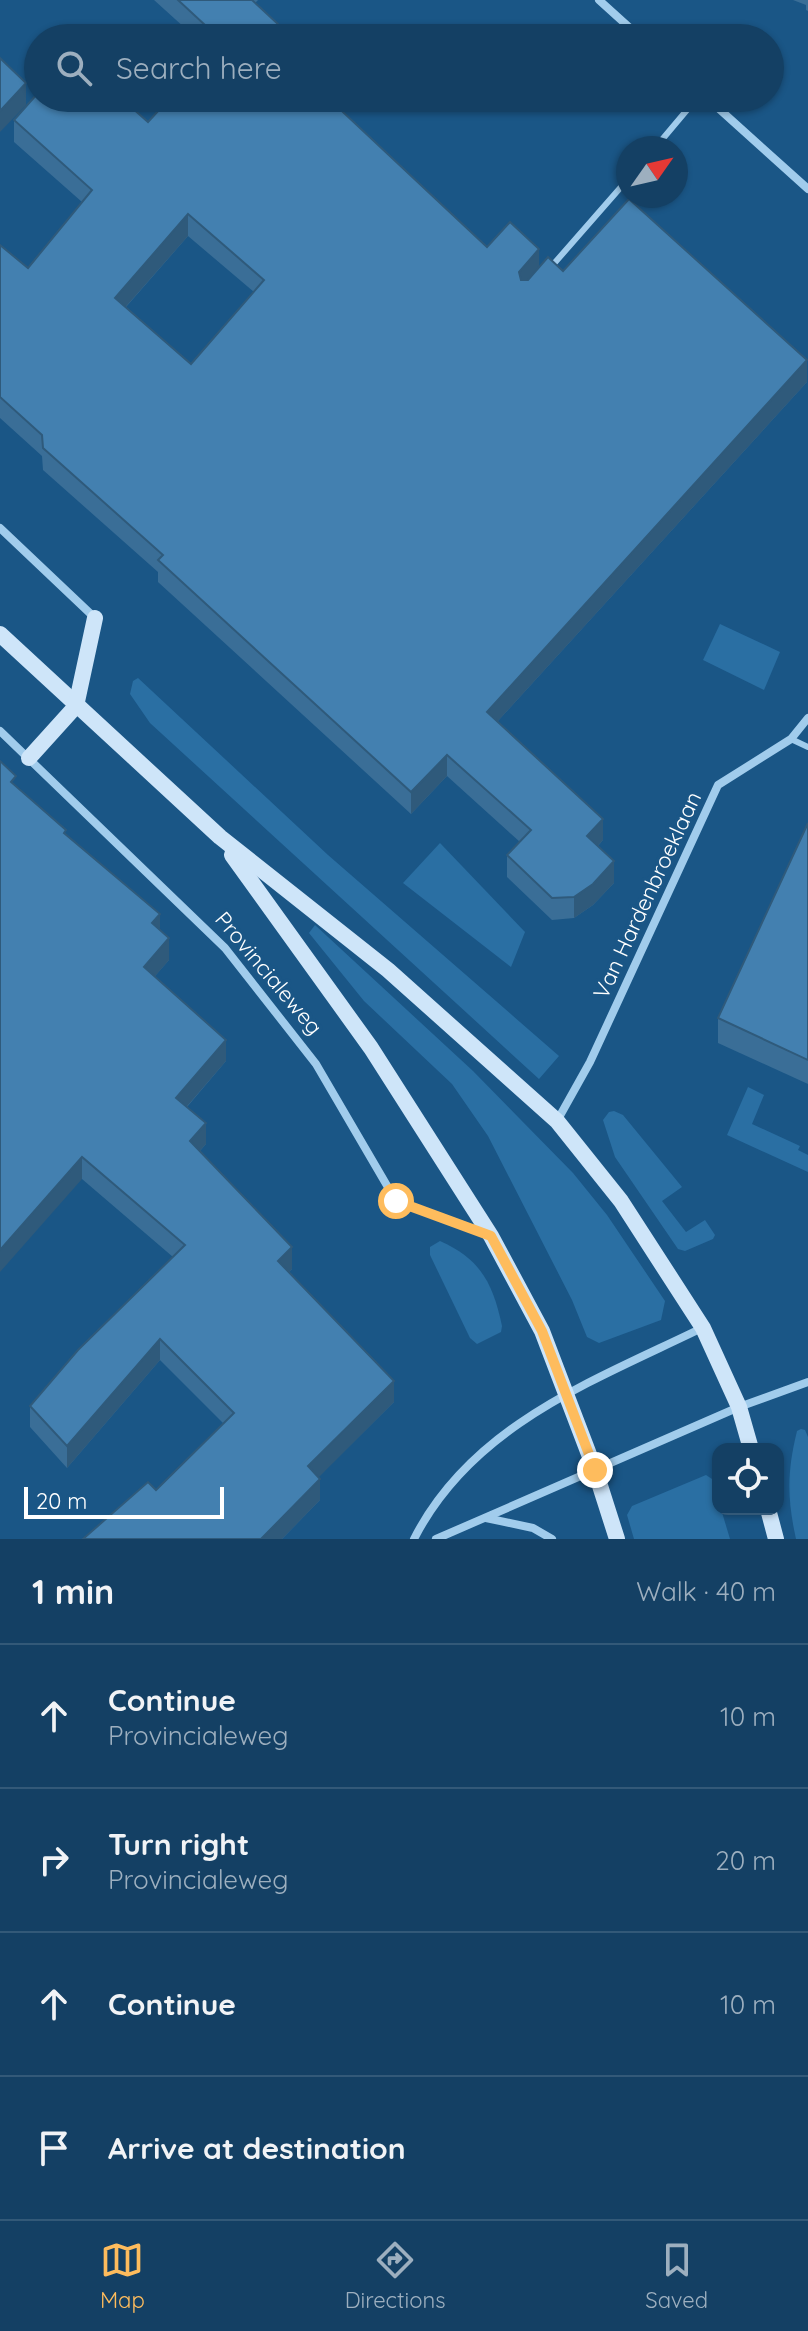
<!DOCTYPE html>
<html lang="en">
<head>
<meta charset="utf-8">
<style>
  body { margin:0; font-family:Quicksand,sans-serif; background:#1d476a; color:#f1f3f6 }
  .controls { position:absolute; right:24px; bottom:24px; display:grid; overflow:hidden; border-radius:16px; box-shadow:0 2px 6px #0004 }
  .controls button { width:72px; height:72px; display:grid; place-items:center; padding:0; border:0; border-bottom:2px solid #335978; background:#144064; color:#f1f3f6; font:40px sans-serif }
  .compass { position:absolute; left:616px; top:136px; width:72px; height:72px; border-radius:50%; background:#144064; box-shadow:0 2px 6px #0004; rotate:56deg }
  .scale { position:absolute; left:24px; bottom:20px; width:200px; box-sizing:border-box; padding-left:8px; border:4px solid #fff; border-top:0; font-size:22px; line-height:28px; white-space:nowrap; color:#fff; -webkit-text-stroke:6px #1a5686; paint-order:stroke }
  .stop { position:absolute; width:24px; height:24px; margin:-18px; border:6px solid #febc5d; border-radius:50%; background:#fff }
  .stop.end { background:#febc5d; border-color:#fff; box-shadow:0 2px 8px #0008 }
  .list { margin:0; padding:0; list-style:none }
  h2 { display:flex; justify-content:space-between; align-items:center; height:104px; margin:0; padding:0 32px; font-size:34px }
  h2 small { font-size:26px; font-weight:400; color:#9dafbf }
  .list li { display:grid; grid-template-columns:52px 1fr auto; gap:24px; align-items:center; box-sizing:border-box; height:144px; padding:0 32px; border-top:2px solid #335978 }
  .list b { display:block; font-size:30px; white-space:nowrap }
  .list p { margin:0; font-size:26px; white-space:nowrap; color:#9dafbf }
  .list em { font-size:26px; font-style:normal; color:#9dafbf }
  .icon { flex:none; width:44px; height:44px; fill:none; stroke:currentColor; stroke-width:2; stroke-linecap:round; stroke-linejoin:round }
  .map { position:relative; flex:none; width:808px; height:1539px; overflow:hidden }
  .search { position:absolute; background:#144064; box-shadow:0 2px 6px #0004; left:24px; right:24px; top:24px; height:88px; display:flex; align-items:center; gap:20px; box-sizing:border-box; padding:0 28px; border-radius:44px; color:#9dafbf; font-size:30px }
  .sheet { height:680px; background:#144064 }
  nav { display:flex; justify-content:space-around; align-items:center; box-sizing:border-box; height:112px; border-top:2px solid #335978; background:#144064; font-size:22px; color:#9dafbf }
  nav a { display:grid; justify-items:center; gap:4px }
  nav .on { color:#febc5d }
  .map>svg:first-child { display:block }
  .green { fill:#2a6fa3 }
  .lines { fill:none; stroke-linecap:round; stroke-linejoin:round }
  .lane { stroke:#a1ccec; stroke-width:6 }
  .street { stroke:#a1ccec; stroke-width:8 }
  .secondary { stroke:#cee5f9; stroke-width:16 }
  .wall { fill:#3a6e97; fill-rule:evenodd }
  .shaded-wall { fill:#2f5a7b }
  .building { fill:#4380b0; stroke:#2f5a7b; stroke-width:2; fill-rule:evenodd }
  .route { stroke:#febc5d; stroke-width:10 }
  .labels { text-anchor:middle; stroke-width:7; stroke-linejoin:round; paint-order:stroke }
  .street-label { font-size:22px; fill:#fff; stroke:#1a5686 }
</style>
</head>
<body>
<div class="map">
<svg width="808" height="1539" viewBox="0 0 808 1539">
  <rect width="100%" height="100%" fill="#1a5686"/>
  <g class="green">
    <path d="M 720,624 L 780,652 L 764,690 L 703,660 Z"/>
    <path d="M 138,678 L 328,855 L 559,1056 L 539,1079 L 150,723 L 130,694 L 133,681 Z"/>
    <path d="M 440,843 L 525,932 L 511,967 L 403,883 Z"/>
    <path d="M 315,925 L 473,1071 L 573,1173 L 607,1215 L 665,1301 L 661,1320 L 599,1343 L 587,1337 L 572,1300 L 488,1136 L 452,1084 L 364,1001 L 309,933 Z"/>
    <path d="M 748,1087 L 764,1095 L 752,1124 L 800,1146 L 798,1150 L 808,1155 L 808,1172 L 727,1135 Z"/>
    <path d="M 614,1111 L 623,1115 L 682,1187 L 662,1201 L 686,1232 L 705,1220 L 715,1235 L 713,1239 L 685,1251 L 678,1249 L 615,1157 L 603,1120 L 609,1112 Z"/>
    <path d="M 440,1241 C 481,1259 493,1284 502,1326 L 501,1332 L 477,1344 L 470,1338 L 430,1255 L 430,1247 Z"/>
    <path d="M 801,1429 L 805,1430 L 808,1437 L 808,1539 L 796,1539 C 787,1498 787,1472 797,1431 Z"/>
    <path d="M 706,1475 L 712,1479 L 718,1498 L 718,1509 L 721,1509 L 730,1539 L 634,1539 L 627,1515 L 632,1506 Z"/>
  </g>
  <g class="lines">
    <g class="lane">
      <path d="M 655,148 L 697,98"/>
      <path d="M 551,267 L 628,179"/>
      <path d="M 791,739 L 808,747"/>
    </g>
    <g class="street">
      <path d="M 599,0 L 641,38"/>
      <path d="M 707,98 L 808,189"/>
      <path d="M 0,528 L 95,618"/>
      <path d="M 0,731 L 225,948 L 316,1064 L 396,1201 L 487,1234"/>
      <path d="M 557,1121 L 590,1062 L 718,785 L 791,739 L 808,718"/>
      <path d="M 486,1518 L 533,1528 L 552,1539"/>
      <path d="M 414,1539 C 472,1425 593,1381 702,1328"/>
      <path d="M 436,1539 L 739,1407 L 808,1382"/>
    </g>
    <g class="secondary">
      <path d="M 0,634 L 220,837 L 388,970 L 557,1121 L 621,1201 L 703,1328 L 739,1407 L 751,1449"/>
      <path d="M 29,758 L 76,706 L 95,618"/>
      <path d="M 232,855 L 371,1048 L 491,1236 L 542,1331 L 595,1470 L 617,1539"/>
      <path d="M 768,1509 L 776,1539"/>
    </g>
  </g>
  <g class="wall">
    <path d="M 154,0 L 258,0 L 255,3 L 293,38 L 196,38 Z"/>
    <path d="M 793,0 L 808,0 L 808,11 L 806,10 L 806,5 Z"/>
    <path d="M 14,120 L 148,122 L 539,267 L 563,271 L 807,382 L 497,722 L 603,840 L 598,846 L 614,883 L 593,905 L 574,918 L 552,920 L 507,877 L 507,855 L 520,842 L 447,776 L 411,814 L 158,582 L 158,572 L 43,470 L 42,456 L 0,418 L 0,245 L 28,268 L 82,202 L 14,142 ZM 188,236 L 254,292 L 191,364 L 126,307 Z"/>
    <path d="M 16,786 L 66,834 L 160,931 L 169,960 L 155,976 L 226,1061 L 187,1107 L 206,1144 L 200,1151 L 292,1269 L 289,1272 L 394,1402 L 318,1477 L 320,1500 L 282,1539 L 83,1539 L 156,1490 L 223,1423 L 160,1360 L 67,1468 L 30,1427 L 30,1406 L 173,1257 L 82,1179 Z"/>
    <path d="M 808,823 L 808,1084 L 718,1043 L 718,1018 Z"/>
  </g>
  <g class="shaded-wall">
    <path d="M 26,83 L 26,105 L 0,132 L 0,111 Z"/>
    <path d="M 188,214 L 188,236 L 115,319 L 115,298 Z"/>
    <path d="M 539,249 L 539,270 L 519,294 L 519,272 Z"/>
    <path d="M 807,360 L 807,382 L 487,733 L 487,712 Z"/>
    <path d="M 447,755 L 447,776 L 411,814 L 411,792 Z"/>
    <path d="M 603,819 L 603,840 L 587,858 L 587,836 Z"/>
    <path d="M 614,861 L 614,883 L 593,905 L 574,918 L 574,897 Z"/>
    <path d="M 160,914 L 160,935 L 152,923 Z"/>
    <path d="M 169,938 L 169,960 L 144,989 L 144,967 Z"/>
    <path d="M 226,1040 L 226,1061 L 176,1119 L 176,1098 Z"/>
    <path d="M 206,1123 L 206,1144 L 190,1162 L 190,1141 Z"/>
    <path d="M 82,1157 L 82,1179 L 0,1272 L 0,1250 Z"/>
    <path d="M 292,1247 L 292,1269 L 278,1283 L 278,1261 Z"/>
    <path d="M 160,1339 L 160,1360 L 67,1468 L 67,1446 Z"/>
    <path d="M 394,1381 L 394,1402 L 308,1488 L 308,1466 Z"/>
    <path d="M 320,1479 L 320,1500 L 282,1539 L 261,1539 Z"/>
  </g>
  <g class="building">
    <path d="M 178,0 L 252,0 L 293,38 L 219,38 Z"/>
    <path d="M 0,58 L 26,83 L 0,111 Z"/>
    <path d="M 38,93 L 38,98 L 121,98 L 148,122 L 170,98 L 328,98 L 487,247 L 510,222 L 539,249 L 519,272 L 521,280 L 528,280 L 548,257 L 563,271 L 629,199 L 807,360 L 487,712 L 603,819 L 587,836 L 614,861 L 593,884 L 574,897 L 552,898 L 507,855 L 531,830 L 447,755 L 411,792 L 158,560 L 163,555 L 43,448 L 42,435 L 0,397 L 0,245 L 28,268 L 92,190 L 14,120 ZM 188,214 L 264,280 L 191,364 L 115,298 Z"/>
    <path d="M 0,761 L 16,776 L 11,782 L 66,830 L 64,833 L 160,914 L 152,923 L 169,938 L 144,967 L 226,1040 L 176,1098 L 206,1123 L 190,1141 L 292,1247 L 278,1261 L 394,1381 L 308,1466 L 320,1479 L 261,1539 L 83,1539 L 148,1482 L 156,1490 L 234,1413 L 160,1339 L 67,1446 L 30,1406 L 78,1350 L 185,1245 L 82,1157 L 0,1250 Z"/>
    <path d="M 808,823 L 808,1060 L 718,1018 Z"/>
  </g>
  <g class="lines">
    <path class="route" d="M 396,1201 L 491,1236 L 542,1331 L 595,1470"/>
  </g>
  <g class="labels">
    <g class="street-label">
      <text transform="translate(647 895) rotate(-65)" y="8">Van Hardenbroeklaan</text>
      <text transform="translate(269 973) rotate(50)" y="8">Provincialeweg</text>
    </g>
  </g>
</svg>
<div class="controls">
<button><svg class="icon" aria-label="locate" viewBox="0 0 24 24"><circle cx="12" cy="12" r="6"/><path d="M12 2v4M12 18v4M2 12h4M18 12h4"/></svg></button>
</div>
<svg class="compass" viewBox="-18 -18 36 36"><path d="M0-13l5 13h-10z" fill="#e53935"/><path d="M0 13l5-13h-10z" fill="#9dafbf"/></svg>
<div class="scale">20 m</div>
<div class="stop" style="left:396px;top:1201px"></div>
<div class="stop end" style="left:595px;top:1470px"></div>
<div class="search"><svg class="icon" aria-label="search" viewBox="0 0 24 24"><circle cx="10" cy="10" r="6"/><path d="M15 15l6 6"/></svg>Search here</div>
</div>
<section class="sheet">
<h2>1 min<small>Walk · 40 m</small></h2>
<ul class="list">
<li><svg class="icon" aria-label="ahead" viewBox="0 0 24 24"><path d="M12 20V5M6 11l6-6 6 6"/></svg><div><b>Continue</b><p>Provincialeweg</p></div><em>10 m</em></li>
<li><svg class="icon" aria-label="right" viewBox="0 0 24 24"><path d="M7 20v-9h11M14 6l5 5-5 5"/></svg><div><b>Turn right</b><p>Provincialeweg</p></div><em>20 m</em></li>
<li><svg class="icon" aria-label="ahead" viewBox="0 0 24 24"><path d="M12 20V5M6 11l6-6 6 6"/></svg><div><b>Continue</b></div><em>10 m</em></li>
<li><svg class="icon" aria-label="arrive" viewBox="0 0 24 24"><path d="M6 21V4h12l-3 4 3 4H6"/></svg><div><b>Arrive at destination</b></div></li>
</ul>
</section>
<nav>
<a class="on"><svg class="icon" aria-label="map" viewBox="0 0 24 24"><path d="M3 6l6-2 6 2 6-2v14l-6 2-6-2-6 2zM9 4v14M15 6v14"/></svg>Map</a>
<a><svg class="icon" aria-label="directions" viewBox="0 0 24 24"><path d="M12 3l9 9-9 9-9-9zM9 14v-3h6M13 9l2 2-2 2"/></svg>Directions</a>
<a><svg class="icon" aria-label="saved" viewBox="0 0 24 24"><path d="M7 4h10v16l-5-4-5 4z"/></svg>Saved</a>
</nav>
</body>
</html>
